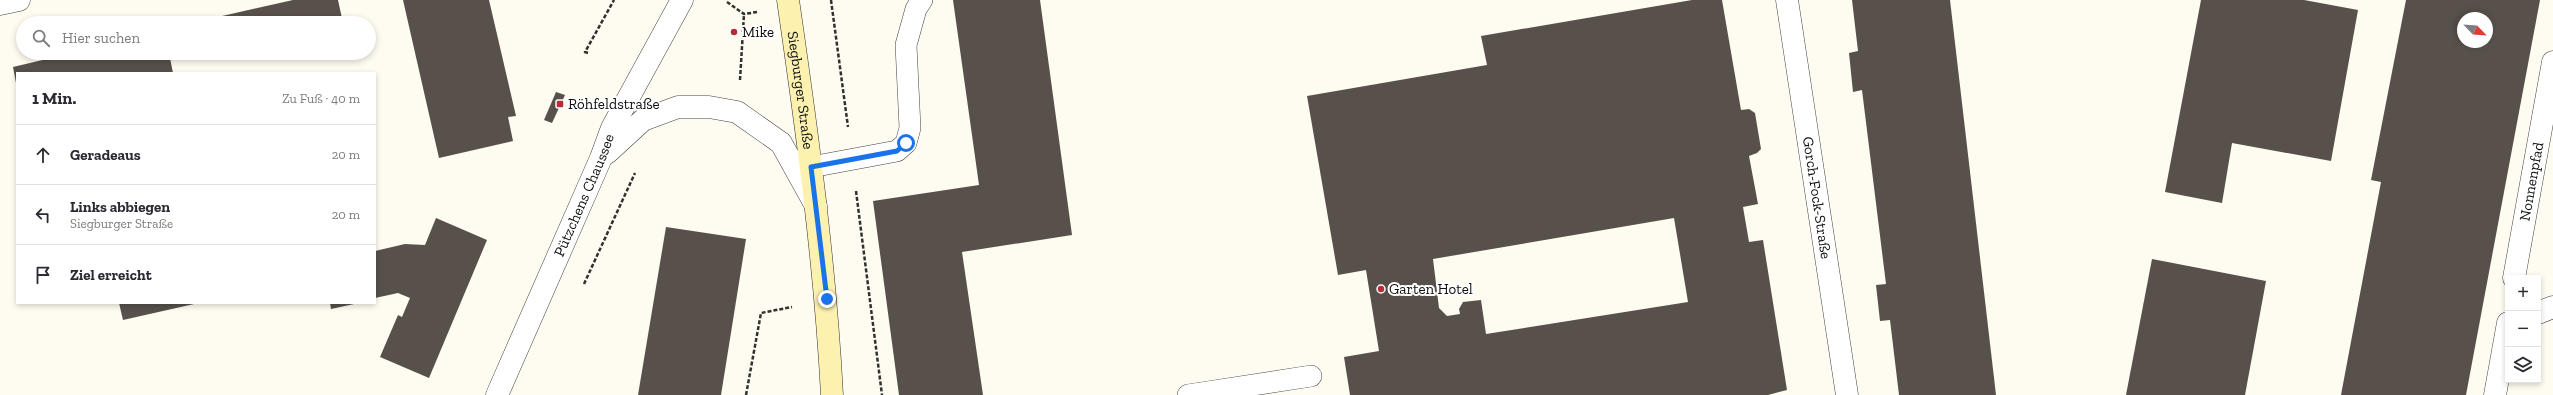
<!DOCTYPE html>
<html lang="de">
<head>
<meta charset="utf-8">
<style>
  body { margin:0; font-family:"Zilla Slab",serif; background:#f7f7f7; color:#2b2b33 }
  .controls { position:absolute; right:12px; bottom:12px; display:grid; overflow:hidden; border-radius:0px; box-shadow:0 2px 6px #0003 }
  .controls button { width:36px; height:36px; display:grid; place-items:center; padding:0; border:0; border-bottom:1px solid #e1e1e2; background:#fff; color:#2b2b33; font:20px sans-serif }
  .compass { position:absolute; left:2457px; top:12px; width:36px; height:36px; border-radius:50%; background:#fff; box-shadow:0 2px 6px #0003; rotate:115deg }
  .stop { position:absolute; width:12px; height:12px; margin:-9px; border:3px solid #1a73e8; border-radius:50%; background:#fff }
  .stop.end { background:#1a73e8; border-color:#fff; box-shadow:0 1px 4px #0008 }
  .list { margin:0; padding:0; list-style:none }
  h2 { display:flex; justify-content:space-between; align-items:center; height:52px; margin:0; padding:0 16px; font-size:17px }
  h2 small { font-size:13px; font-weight:400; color:#7c7c81 }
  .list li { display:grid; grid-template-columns:26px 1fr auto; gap:12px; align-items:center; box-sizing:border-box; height:60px; padding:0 16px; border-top:1px solid #e1e1e2 }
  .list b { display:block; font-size:15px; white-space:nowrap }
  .list p { margin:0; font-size:13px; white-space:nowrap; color:#7c7c81 }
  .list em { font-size:13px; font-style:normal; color:#7c7c81 }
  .icon { flex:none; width:22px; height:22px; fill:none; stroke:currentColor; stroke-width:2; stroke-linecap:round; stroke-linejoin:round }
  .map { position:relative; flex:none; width:2553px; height:395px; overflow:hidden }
  .search { position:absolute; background:#fff; box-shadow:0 2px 6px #0003; left:16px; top:16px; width:360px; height:44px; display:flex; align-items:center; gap:10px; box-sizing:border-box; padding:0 14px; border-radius:22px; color:#7c7c81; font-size:15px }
  .panel { position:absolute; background:#fff; box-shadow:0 2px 6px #0003; left:16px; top:72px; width:360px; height:232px; border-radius:0px }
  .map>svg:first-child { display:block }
  .building { fill:#57504b; fill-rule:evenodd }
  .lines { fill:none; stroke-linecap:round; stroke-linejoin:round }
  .service-casing { stroke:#424242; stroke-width:22 }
  .minor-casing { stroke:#424242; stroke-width:23 }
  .tertiary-casing { stroke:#424242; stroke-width:23 }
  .secondary-casing { stroke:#313131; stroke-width:23 }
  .path { stroke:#313131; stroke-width:2.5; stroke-dasharray:4 2; stroke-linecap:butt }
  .service { stroke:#fff; stroke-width:21 }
  .minor { stroke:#fff; stroke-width:22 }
  .tertiary { stroke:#fff; stroke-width:22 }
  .secondary { stroke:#fcf1af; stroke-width:22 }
  .route { stroke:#1a73e8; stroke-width:5 }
  .poi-dot { fill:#ba2c37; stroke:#fff; stroke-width:1.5 }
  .labels { text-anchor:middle; stroke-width:4; stroke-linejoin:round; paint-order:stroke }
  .poi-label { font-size:15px; fill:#0f0f0f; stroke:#fff; text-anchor:start }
  .street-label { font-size:15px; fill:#0f0f0f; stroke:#fff }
</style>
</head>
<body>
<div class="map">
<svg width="2553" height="395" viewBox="0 0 2553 395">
  <rect width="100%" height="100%" fill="#fefbf1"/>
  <g class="building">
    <path d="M 293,0 L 338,0 L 343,23 L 210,23 L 209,19 Z"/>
    <path d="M 403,0 L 489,0 L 516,116 L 508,117 L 513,141 L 439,158 Z"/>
    <path d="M 953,0 L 1040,0 L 1072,235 L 962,252 L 983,395 L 899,395 L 873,201 L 979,185 Z"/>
    <path d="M 1692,0 L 1722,0 L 1741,110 L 1749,109 L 1755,113 L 1761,149 L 1757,153 L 1749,156 L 1758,204 L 1743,207 L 1749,242 L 1763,240 L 1787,390 L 1768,395 L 1350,395 L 1344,357 L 1379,351 L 1366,270 L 1338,275 L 1307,96 L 1487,65 L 1481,36 ZM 1674,218 L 1688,302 L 1486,334 L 1481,300 L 1463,302 L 1459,309 L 1460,314 L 1447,316 L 1439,308 L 1433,259 Z"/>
    <path d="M 1852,0 L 1950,0 L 1996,395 L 1899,395 L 1890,320 L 1880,321 L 1876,285 L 1886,284 L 1862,90 L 1853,92 L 1849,53 L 1858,51 Z"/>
    <path d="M 2201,0 L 2304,0 L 2358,10 L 2331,161 L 2232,143 L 2222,203 L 2165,192 Z"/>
    <path d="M 2406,0 L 2540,0 L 2466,395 L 2341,395 L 2381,182 L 2371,180 ZM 2463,18 L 2487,18 L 2487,42 L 2463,42 Z"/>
    <path d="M 72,53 L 169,53 L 173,73 L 17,73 L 16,83 L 13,67 Z"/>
    <path d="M 556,92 L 565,95 L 552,123 L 544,120 Z"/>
    <path d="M 436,218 L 487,240 L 429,378 L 380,357 L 398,315 L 402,317 L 410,298 L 398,293 L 375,298 L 375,251 L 405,244 L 425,245 Z"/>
    <path d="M 666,227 L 746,239 L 721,395 L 638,395 Z"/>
    <path d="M 2152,259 L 2266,281 L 2245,395 L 2126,395 Z"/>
    <path d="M 119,303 L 194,303 L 194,304 L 123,320 Z"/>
    <path d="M 330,303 L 354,303 L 354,304 L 331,309 Z"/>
  </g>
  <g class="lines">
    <g class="service-casing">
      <g id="service">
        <path d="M 811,167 L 897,151 L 906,143 L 910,128 L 906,45 L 916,9 L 922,0"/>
        <path d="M 1188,395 L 1311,376"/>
      </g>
    </g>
    <g class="minor-casing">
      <g id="minor">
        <path id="s1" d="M 1787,0 L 1847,395"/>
        <path d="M 0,4 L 19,0"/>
        <path id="s2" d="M 2514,278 L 2553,62"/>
        <path d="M 2538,313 L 2553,307"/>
        <path d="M 2495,395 L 2508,323"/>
      </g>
    </g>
    <g class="tertiary-casing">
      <g id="tertiary">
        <path d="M 607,153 L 643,120 L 678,107 L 709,107 L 737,112 L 781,143 L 816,206"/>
        <path id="s3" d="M 497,395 L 601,158 L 612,128 L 682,0"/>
      </g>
    </g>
    <g class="secondary-casing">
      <g id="secondary">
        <path id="s4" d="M 788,0 C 807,131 825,262 832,395"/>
      </g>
    </g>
    <g class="path">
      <path d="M 831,0 L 848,127"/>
      <path d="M 727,2 L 744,14 L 757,12"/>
      <path d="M 588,53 L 585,52 L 614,0"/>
      <path d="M 740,80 L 744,14"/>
      <path d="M 856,191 L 882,395"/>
      <path d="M 584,284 L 635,173"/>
      <path d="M 746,395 L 761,313 L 792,307"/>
    </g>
    <use href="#service" class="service"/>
    <use href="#minor" class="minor"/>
    <use href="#tertiary" class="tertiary"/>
    <use href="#secondary" class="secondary"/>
  </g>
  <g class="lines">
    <path class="route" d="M 827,299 L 811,167 L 897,151 L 906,143"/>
  </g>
  <g class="poi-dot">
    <circle cx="734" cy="32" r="4"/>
    <rect x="556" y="100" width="8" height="8" rx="2"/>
    <circle cx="1381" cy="289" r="4"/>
  </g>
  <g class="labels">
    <g class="poi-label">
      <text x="742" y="37">Mike</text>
      <text x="568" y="109">Röhfeldstraße</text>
      <text x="1389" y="294">Garten Hotel</text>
    </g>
    <g class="street-label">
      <text dy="5" stroke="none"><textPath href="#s4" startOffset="91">Siegburger Straße</textPath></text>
      <text dy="5" stroke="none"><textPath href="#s2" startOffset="98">Nonnenpfad</textPath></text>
      <text dy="5" stroke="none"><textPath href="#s3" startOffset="218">Pützchens Chaussee</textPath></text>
      <text dy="5" stroke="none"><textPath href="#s1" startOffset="200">Gorch-Fock-Straße</textPath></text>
    </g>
  </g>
</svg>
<div class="controls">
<button>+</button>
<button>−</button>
<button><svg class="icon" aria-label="layers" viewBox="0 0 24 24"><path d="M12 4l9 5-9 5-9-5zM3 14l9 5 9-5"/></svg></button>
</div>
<svg class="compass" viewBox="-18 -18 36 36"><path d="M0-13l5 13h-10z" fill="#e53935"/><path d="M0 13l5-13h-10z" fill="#7c7c81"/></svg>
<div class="stop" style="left:906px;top:143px"></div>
<div class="stop end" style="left:827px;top:299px"></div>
<div class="search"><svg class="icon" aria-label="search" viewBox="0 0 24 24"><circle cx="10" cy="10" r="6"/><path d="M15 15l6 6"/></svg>Hier suchen</div>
<section class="panel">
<h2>1 Min.<small>Zu Fuß · 40 m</small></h2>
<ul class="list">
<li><svg class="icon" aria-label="ahead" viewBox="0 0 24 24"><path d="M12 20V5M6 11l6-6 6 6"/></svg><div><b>Geradeaus</b></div><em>20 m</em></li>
<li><svg class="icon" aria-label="left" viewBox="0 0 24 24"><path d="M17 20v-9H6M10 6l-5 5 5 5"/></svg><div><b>Links abbiegen</b><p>Siegburger Straße</p></div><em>20 m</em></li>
<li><svg class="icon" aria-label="arrive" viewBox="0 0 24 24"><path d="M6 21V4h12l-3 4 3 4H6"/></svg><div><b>Ziel erreicht</b></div></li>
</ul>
</section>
</div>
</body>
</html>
